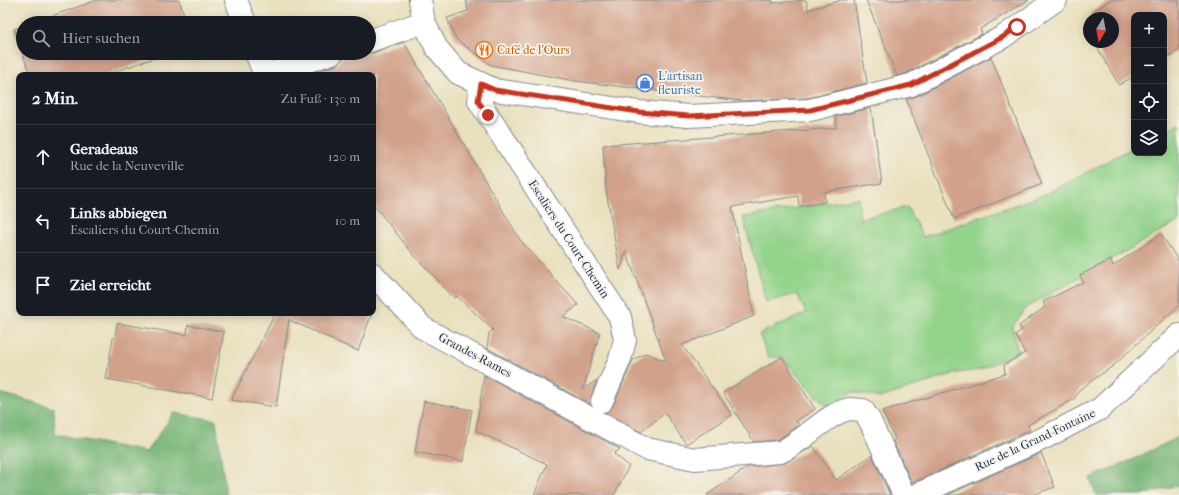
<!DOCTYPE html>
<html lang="de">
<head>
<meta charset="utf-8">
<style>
  body { margin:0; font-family:"IM FELL French Canon",serif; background:#242831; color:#f1f3f6 }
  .controls { position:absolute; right:12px; top:12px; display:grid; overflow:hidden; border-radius:8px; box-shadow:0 2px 10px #0003 }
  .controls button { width:36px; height:36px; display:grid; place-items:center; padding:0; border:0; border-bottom:1px solid #363941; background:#171b24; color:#f1f3f6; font:20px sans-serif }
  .compass { position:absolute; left:1083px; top:12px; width:36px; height:36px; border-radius:50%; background:#171b24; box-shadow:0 2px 10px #0003; rotate:190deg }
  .stop { position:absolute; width:12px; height:12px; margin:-9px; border:3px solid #c8321e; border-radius:50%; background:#fff }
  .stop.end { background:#c8321e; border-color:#fff; box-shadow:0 1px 4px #0008 }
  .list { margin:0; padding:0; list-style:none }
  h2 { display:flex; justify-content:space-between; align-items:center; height:52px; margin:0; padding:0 16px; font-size:17px }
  h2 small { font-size:13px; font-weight:400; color:#9ea1a6 }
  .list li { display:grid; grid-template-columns:26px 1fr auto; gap:12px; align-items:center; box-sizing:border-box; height:64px; padding:0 16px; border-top:1px solid #363941 }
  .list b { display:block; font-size:15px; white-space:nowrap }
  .list p { margin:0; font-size:13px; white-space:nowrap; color:#9ea1a6 }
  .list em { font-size:13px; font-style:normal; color:#9ea1a6 }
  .icon { flex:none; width:22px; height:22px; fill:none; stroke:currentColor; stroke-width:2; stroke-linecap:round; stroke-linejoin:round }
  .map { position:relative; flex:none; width:1179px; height:495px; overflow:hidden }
  .search { position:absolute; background:#171b24; box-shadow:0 2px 10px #0003; left:16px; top:16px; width:360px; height:44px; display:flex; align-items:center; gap:10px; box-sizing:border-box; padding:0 14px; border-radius:22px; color:#9ea1a6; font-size:15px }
  .panel { position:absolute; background:#171b24; box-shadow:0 2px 10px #0003; left:16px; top:72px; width:360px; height:244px; border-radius:8px }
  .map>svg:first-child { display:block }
  .green { fill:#93d38a; stroke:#578174 }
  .forest { fill:#76b576; stroke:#48726a }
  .building { fill:#d1a18a }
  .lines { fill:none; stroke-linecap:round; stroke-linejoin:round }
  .minor-casing { stroke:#82888e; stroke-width:24 }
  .minor { stroke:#fff; stroke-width:22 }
  .route { stroke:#c8321e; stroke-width:5 }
  .labels { text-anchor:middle; stroke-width:3.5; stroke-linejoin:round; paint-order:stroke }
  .food-label { font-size:12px; fill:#c56008; stroke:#f7f3e8; text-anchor:start }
  .shop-label { font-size:12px; fill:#366cbe; stroke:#f7f3e8; text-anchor:start }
  .street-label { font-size:12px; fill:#1b2f5e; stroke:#f7f3e8 }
</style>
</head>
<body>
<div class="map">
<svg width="1179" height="495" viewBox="0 0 1179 495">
  <rect width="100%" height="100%" fill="#f7f3e8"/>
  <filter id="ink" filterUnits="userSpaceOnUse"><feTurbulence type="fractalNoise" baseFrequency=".025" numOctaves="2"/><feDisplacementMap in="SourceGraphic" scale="8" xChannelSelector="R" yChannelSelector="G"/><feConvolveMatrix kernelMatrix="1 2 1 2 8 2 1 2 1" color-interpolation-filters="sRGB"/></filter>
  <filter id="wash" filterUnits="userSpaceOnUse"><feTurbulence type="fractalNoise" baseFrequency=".012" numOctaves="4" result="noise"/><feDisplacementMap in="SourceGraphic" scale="16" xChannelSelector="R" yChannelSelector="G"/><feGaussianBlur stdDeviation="0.9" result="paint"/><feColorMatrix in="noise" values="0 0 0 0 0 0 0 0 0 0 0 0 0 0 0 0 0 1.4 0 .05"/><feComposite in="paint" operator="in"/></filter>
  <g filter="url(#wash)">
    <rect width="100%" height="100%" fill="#e9e0bd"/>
    <path class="green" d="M 1179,123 L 1179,221 L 1027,307 L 1012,327 L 1018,352 L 979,370 L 956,373 L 880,398 L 852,392 L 829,406 L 815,396 L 782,357 L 768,357 L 759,334 L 806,313 L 797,294 L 766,302 L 743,217 L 858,198 L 860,219 L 907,207 L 923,237 L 1046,194 L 1134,147 L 1134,153 L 1164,153 L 1164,131 Z"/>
    <g class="forest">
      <path d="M 0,393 L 54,408 L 55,434 L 146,452 L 174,413 L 216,420 L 226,495 L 0,495 Z"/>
      <path d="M 1179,437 L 1179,485 L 1141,495 L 1096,495 L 1090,478 L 1125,463 Z"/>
    </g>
    <g id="blocks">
      <g class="building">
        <path d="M 97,0 L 179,0 L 187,23 L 32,23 Z"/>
        <path d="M 466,0 L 772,0 L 772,3 L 806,0 L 808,10 L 841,0 L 854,0 L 867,83 L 808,98 L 742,101 L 575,81 L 491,65 L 456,39 L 447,18 L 468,11 Z"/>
        <path d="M 866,0 L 1029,0 L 980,29 L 982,34 L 907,73 L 897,76 Z"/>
        <path d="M 1110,0 L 1179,0 L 1179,50 L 1164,59 L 1164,15 L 1134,15 L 1134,76 L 1119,85 L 1094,42 L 1113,42 L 1113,18 L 1095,18 L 1092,12 Z"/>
        <path d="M 23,26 L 23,53 L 168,53 L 105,75 L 30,75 L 14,29 Z"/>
        <path d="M 404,42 L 520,240 L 578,305 L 563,317 L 600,333 L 583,389 L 597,380 L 591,396 L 590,404 L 487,348 L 489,333 L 493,330 L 457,296 L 454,298 L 413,254 L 373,204 L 373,75 L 306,75 L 336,65 L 343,58 L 355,53 L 373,53 Z"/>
        <path d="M 991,57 L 1042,184 L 954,219 L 906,99 L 917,96 Z"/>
        <path d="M 871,108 L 882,183 L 824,192 L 825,202 L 799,206 L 798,196 L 732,207 L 754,316 L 682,345 L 732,415 L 686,444 L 665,413 L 641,432 L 606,413 L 613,406 L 633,360 L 646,353 L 666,361 L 626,251 L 620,270 L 606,190 L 603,145 L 836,128 L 836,116 Z"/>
        <path d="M 1161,234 L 1179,262 L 1179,305 L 1114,365 L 1079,390 L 1074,399 L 1028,425 L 1030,430 L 912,483 L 893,441 L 895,439 L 882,411 L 1005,374 L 1004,365 L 1025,353 L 1015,335 L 1022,330 L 1019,326 L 1045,307 L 1043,302 L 1083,282 L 1080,275 L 1111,260 L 1113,266 Z"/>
        <path d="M 272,313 L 372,313 L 358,351 L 289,320 L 276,407 L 231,400 L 275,314 Z"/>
        <path d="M 117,323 L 187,335 L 188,325 L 224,332 L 212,398 L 106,379 L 113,338 L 115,338 Z"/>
        <path d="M 782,357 L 815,409 L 796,421 L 799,425 L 782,437 L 777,440 L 754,442 L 723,393 Z"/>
        <path d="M 484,375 L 620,449 L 614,454 L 629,466 L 614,495 L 534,495 L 547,464 L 476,431 Z"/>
        <path d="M 424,401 L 472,410 L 463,461 L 415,452 Z"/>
        <path d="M 813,446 L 836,480 L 872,455 L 890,495 L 707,495 L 748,467 L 785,463 Z"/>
        <path d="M 1041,453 L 1055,487 L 1032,495 L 947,495 Z"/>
      </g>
    </g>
  </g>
  <g filter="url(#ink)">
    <use href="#blocks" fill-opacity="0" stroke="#82888e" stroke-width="1"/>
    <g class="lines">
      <g class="minor-casing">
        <g id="minor">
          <path d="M 236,0 L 245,23"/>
          <path d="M 420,0 L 424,22 L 436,47 L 458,73 L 495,90 L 639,112 L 689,116 L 810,110 L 911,85 L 1003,37 L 1056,0"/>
          <path d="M 369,41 L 424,22"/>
          <path d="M 256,53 L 265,75"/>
          <path d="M 266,75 L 332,53"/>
          <path d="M 481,84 L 479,101 L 620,317 L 625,340 L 620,359 L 602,401"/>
          <path d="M 373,274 L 423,328 L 647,449 L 695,459 L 780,452 C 802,443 828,412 850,409 C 854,409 859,410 863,410 L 870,421 L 904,495"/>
          <path d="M 916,495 L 1042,439 L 1100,409 L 1179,335"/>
        </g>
      </g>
      <use href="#minor" class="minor"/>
    </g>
  </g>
  <g class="lines" filter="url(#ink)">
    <path class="route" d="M 488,115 L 478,101 L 481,84 L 495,90 L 639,112 L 689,116 L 810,110 L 911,85 L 1003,37 L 1017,27"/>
  </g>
  <defs>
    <g id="restaurant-ring" transform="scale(0.9)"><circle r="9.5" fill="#f7f3e8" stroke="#e8710a" stroke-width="1.5"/><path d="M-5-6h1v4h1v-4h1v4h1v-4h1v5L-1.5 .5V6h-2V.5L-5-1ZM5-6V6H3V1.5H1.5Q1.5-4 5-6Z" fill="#e8710a"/></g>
    <g id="shop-ring" transform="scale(0.9)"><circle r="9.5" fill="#f7f3e8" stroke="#3f7fe0" stroke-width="1.5"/><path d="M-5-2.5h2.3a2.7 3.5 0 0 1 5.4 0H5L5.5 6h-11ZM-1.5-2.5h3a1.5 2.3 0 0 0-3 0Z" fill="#3f7fe0"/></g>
  </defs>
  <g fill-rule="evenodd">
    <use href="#restaurant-ring" x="484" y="50"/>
    <use href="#shop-ring" x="645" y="83"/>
  </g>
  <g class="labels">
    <g class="food-label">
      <text x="497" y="54">Café de l'Ours</text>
    </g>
    <g class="shop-label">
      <text x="658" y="80">L'artisan<tspan x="658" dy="14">fleuriste</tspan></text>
    </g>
    <g class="street-label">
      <text transform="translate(569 239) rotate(57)" y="4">Escaliers du Court-Chemin</text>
      <text transform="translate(475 355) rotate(28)" y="4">Grandes-Rames</text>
      <text transform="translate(1035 440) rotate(-25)" y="4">Rue de la Grand-Fontaine</text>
    </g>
  </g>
</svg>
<div class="controls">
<button>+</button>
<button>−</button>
<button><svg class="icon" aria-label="locate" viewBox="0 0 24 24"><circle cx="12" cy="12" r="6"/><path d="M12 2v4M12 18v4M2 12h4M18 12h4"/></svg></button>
<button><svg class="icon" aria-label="layers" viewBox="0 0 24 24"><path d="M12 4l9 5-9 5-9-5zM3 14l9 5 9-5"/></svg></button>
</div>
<svg class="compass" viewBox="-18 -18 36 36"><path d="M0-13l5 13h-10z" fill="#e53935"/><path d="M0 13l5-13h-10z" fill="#9ea1a6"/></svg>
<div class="stop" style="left:1017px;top:27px"></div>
<div class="stop end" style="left:488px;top:115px"></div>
<div class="search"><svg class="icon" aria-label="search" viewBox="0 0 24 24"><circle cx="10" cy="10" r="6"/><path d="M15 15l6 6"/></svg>Hier suchen</div>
<section class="panel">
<h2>2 Min.<small>Zu Fuß · 130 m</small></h2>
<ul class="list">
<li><svg class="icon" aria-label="ahead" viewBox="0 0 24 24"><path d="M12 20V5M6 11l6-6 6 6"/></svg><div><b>Geradeaus</b><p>Rue de la Neuveville</p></div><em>120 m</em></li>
<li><svg class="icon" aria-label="left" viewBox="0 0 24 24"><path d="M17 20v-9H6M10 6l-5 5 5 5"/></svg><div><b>Links abbiegen</b><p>Escaliers du Court-Chemin</p></div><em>10 m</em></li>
<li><svg class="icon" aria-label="arrive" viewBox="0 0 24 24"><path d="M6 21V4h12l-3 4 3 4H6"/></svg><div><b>Ziel erreicht</b></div></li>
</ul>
</section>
</div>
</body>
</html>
